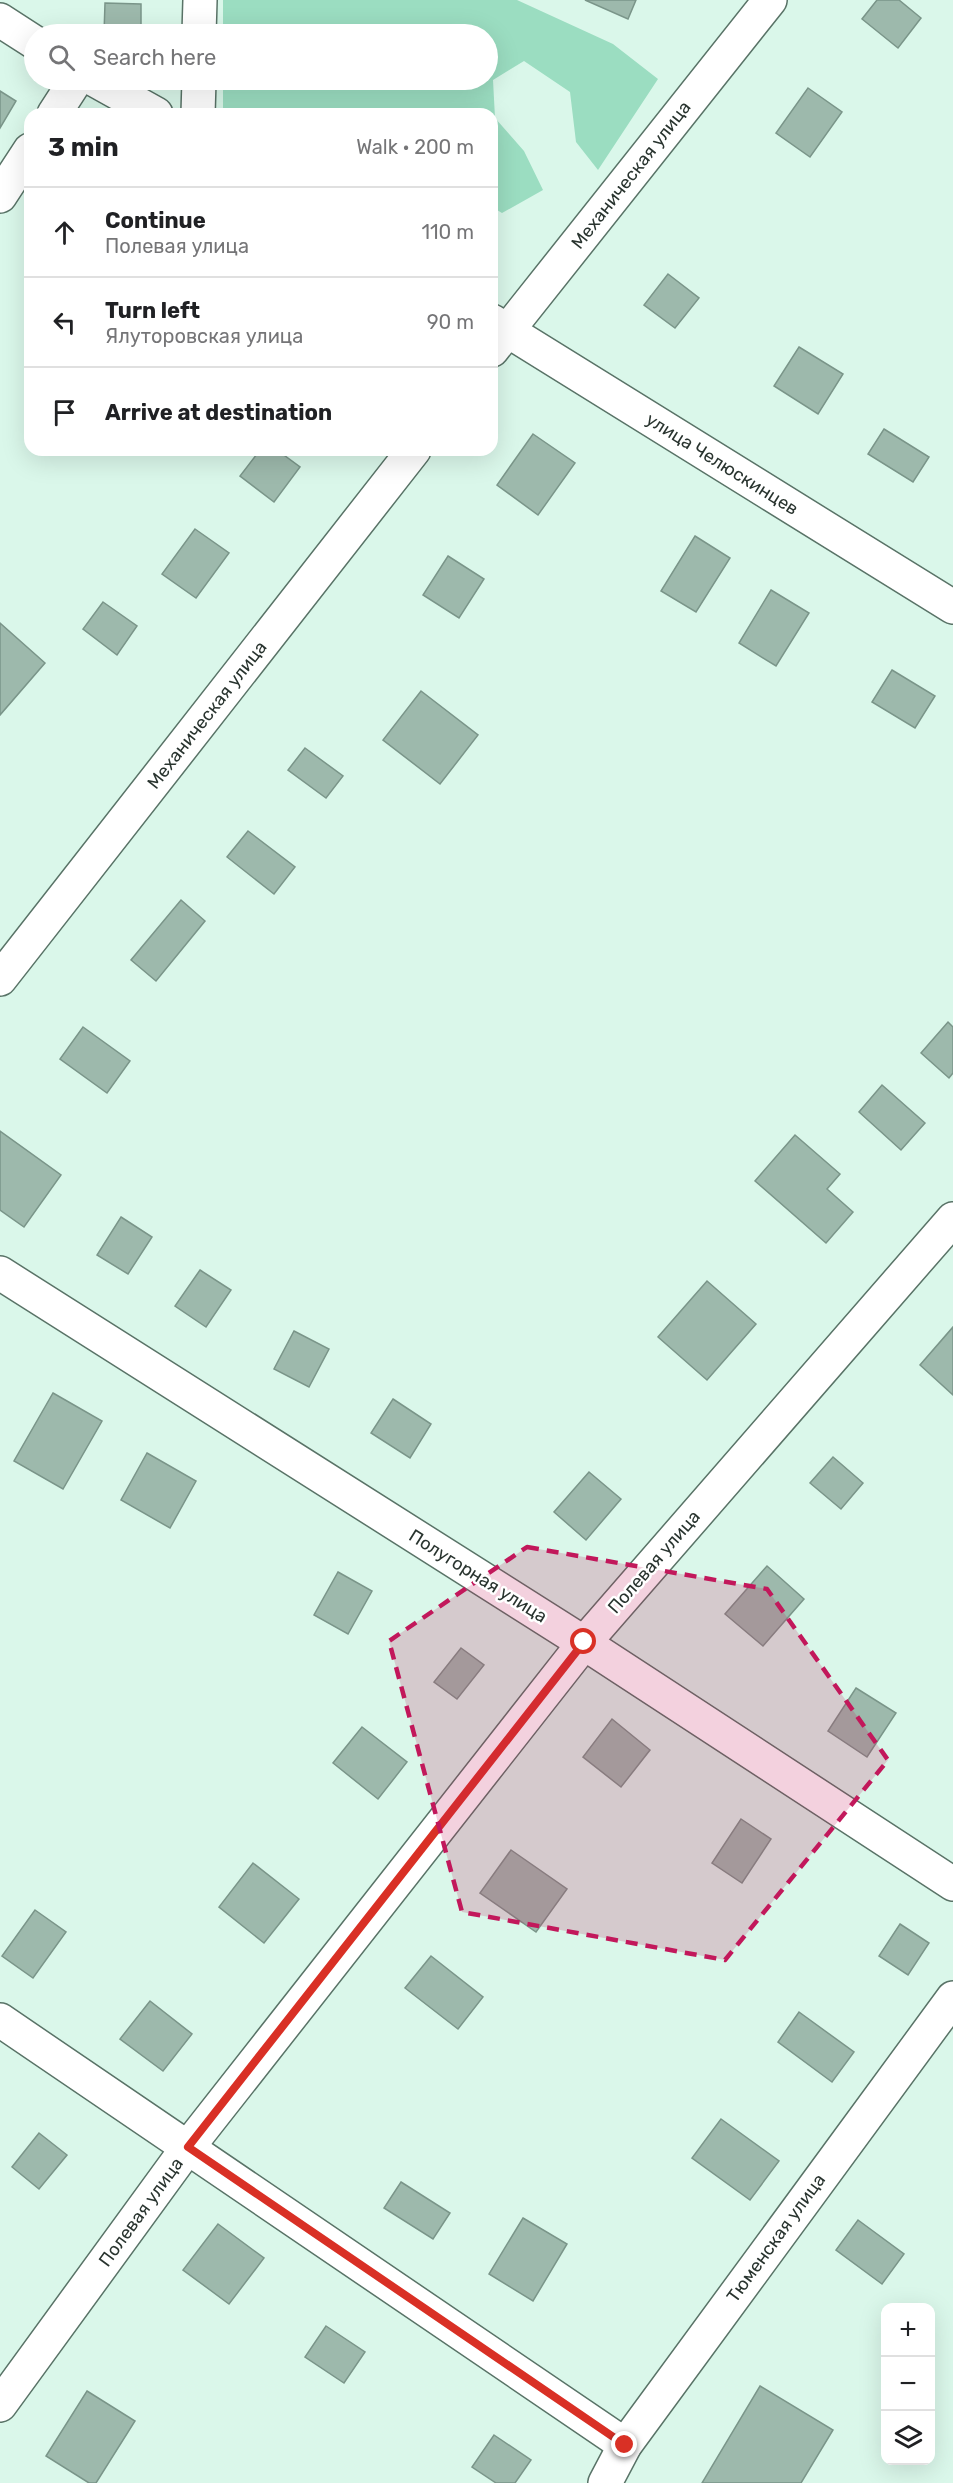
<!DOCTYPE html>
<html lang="en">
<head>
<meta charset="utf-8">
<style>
  body { margin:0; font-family:Rubik,sans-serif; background:#f6f6f6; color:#202124 }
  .controls { position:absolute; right:18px; bottom:18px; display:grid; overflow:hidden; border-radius:12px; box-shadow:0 6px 24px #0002 }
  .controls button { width:54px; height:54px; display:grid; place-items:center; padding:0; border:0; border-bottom:2px solid #e0e0e0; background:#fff; color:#202124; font:30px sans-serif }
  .stop { position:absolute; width:18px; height:18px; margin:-14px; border:4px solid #d93025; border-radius:50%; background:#fff }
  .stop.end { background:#d93025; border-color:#fff; box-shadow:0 2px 6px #0008 }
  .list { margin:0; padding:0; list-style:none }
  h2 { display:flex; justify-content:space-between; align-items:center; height:78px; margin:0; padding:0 24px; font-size:26px }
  h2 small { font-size:20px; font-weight:400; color:#757577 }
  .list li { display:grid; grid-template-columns:39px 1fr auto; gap:18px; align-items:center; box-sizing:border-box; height:90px; padding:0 24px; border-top:2px solid #e0e0e0 }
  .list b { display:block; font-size:22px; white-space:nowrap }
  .list p { margin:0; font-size:20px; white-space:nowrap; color:#757577 }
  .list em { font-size:20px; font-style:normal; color:#757577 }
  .icon { flex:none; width:33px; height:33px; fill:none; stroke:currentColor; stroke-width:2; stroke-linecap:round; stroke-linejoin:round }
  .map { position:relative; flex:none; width:953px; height:2483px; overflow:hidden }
  .search { position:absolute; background:#fff; box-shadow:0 6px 24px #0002; left:24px; top:24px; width:474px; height:66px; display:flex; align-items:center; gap:15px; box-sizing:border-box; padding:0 21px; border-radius:33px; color:#757577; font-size:22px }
  .panel { position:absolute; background:#fff; box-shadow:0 6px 24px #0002; left:24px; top:108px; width:474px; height:348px; border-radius:18px }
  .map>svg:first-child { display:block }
  .green { fill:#9bddc1 }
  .building { fill:#9db9ac; stroke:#7a9589; stroke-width:1.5 }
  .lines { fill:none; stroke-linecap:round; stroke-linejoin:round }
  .street-casing { stroke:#597367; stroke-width:36 }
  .secondary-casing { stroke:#597367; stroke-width:36 }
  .street { stroke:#fff; stroke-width:33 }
  .secondary { stroke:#fff; stroke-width:33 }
  .route { stroke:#d93025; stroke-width:8 }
  .marked { fill:#c2185b; fill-opacity:0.2; stroke:#c2185b; stroke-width:4.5; stroke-dasharray:12 8; stroke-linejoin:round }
  .labels { text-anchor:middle; stroke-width:5; stroke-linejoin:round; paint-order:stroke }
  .street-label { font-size:18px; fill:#29342f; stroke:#fff }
</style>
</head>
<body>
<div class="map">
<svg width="953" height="2483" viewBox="0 0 953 2483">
  <rect width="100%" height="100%" fill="#daf7ea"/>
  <path class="green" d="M 223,0 L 517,0 L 613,44 L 658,79 L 598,170 L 576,142 L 570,92 L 524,61 L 493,80 L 495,118 L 524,151 L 543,190 L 502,213 L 492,207 L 492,114 L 223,114 L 223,80 L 488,80 L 488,34 L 223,34 Z"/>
  <g class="building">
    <path d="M 585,0 L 636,0 L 628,19 Z"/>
    <path d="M 877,0 L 899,0 L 921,18 L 898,48 L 862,19 Z"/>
    <path d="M 105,3 L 141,4 L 141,34 L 104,34 Z"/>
    <path d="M 808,88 L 842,112 L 810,157 L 776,133 Z"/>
    <path d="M 0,91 L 16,101 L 0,128 Z"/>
    <path d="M 668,274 L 699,298 L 675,328 L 644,305 Z"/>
    <path d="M 799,347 L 843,374 L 818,414 L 774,386 Z"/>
    <path d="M 884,429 L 929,457 L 913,482 L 868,454 Z"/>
    <path d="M 533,434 L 575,463 L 538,515 L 497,485 Z"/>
    <path d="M 260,450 L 277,450 L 300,467 L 274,502 L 240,476 Z"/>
    <path d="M 195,529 L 229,553 L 196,598 L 162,574 Z"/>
    <path d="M 695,536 L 730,558 L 696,612 L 661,591 Z"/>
    <path d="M 448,556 L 484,579 L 459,618 L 423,595 Z"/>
    <path d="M 771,590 L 809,613 L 776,666 L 739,643 Z"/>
    <path d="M 103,602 L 137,626 L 117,655 L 83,629 Z"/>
    <path d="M 0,623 L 45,663 L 0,715 Z"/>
    <path d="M 892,670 L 935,696 L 915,728 L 872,702 Z"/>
    <path d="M 421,691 L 478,735 L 440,784 L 383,740 Z"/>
    <path d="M 305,748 L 343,776 L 326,798 L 288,770 Z"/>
    <path d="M 248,831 L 295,867 L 274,894 L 227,857 Z"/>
    <path d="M 181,900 L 205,921 L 156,981 L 131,960 Z"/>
    <path d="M 948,1022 L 953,1027 L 953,1073 L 949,1078 L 921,1053 Z"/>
    <path d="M 83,1027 L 130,1061 L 107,1093 L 60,1059 Z"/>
    <path d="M 882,1085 L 925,1123 L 901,1150 L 859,1112 Z"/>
    <path d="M 0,1131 L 61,1175 L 24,1227 L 0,1210 Z"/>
    <path d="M 795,1135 L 840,1174 L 827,1189 L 853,1212 L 826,1243 L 755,1181 Z"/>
    <path d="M 121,1217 L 152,1237 L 128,1274 L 97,1255 Z"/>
    <path d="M 200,1270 L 231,1290 L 206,1327 L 175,1306 Z"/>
    <path d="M 707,1281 L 756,1324 L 707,1380 L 658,1337 Z"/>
    <path d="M 953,1327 L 953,1395 L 920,1365 Z"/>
    <path d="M 294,1331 L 329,1349 L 309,1387 L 274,1369 Z"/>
    <path d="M 53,1393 L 102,1421 L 63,1489 L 14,1461 Z"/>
    <path d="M 393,1399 L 431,1424 L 410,1458 L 371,1433 Z"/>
    <path d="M 147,1453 L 196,1481 L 170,1528 L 121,1500 Z"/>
    <path d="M 833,1457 L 863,1483 L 841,1509 L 810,1483 Z"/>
    <path d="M 589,1472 L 621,1499 L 586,1540 L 554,1512 Z"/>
    <path d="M 767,1566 L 804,1599 L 763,1646 L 725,1614 Z"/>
    <path d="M 338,1572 L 372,1591 L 348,1634 L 314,1615 Z"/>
    <path d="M 461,1648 L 484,1665 L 457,1699 L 434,1682 Z"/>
    <path d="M 856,1688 L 896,1713 L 867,1757 L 828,1731 Z"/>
    <path d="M 612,1719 L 650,1750 L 621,1787 L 583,1757 Z"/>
    <path d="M 362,1727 L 407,1762 L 378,1799 L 333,1763 Z"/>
    <path d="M 741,1819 L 771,1839 L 742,1883 L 712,1863 Z"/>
    <path d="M 511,1850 L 567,1889 L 536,1932 L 480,1893 Z"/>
    <path d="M 253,1863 L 299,1899 L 264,1943 L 219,1907 Z"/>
    <path d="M 35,1910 L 66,1932 L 33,1978 L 2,1956 Z"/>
    <path d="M 900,1924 L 929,1943 L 908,1975 L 879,1956 Z"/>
    <path d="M 431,1956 L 483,1997 L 458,2029 L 405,1988 Z"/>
    <path d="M 150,2001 L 192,2034 L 163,2071 L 120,2039 Z"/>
    <path d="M 799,2012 L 854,2052 L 832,2082 L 778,2042 Z"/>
    <path d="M 721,2119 L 779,2161 L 750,2200 L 692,2158 Z"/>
    <path d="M 39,2133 L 67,2155 L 39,2189 L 12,2167 Z"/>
    <path d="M 401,2182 L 450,2213 L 433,2239 L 384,2208 Z"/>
    <path d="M 523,2218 L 567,2244 L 533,2301 L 489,2274 Z"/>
    <path d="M 858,2220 L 904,2254 L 882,2284 L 836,2250 Z"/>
    <path d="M 218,2224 L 264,2258 L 229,2304 L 183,2270 Z"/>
    <path d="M 326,2326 L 365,2352 L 344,2383 L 305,2357 Z"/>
    <path d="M 760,2386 L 833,2430 L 801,2483 L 702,2483 Z"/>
    <path d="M 87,2391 L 135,2421 L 96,2483 L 89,2483 L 46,2456 Z"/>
    <path d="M 494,2435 L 531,2460 L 515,2483 L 496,2483 L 472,2467 Z"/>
  </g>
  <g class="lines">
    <g class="street-casing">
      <g id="street">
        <path d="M 0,20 L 34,42"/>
        <path d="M 199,34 L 200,0"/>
        <path d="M 95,80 L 156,114"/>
        <path d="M 54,114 L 76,80"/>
        <path d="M 198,114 L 199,80"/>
        <path d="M 0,196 L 30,150"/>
        <path d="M 492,321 L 953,607"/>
        <path d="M 0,1273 L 584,1643 L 953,1884"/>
        <path d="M 0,2020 L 625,2445"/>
        <path d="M 0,2405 L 188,2147 L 584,1643 L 953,1219"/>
        <path d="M 605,2483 L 625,2445 L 953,1998"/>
      </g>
    </g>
    <g class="secondary-casing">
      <g id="secondary">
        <path d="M 492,350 L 770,0"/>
        <path d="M 0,979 L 414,450"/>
      </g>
    </g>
    <use href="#street" class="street"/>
    <use href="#secondary" class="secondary"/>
  </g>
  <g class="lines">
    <path class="route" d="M 584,1642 L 188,2147 L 625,2445"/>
  </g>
  <path class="marked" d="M 527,1547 L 767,1589 L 888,1760 L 725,1960 L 462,1912 L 389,1641 Z"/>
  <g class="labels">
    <g class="street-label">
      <text transform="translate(631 175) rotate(-52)" y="6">Механическая улица</text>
      <text transform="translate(722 464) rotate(32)" y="6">улица Челюскинцев</text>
      <text transform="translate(207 715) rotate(-52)" y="6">Механическая улица</text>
      <text transform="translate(654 1562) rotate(-49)" y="6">Полевая улица</text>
      <text transform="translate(478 1576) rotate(32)" y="6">Полугорная улица</text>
      <text transform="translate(141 2212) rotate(-54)" y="6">Полевая улица</text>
      <text transform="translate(776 2238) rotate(-54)" y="6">Тюменская улица</text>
    </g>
  </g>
</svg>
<div class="controls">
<button>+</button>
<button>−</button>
<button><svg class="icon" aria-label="layers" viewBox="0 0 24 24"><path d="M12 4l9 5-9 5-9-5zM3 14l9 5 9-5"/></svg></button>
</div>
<div class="stop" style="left:584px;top:1642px"></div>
<div class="stop end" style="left:625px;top:2445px"></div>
<div class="search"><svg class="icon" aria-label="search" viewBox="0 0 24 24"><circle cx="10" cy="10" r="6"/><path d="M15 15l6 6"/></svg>Search here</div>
<section class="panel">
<h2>3 min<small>Walk · 200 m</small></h2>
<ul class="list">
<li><svg class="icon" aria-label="ahead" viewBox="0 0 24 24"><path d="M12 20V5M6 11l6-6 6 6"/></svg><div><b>Continue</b><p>Полевая улица</p></div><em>110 m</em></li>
<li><svg class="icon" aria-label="left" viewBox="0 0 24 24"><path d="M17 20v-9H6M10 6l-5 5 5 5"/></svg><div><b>Turn left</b><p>Ялуторовская улица</p></div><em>90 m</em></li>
<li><svg class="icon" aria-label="arrive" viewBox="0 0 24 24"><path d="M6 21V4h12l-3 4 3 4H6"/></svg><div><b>Arrive at destination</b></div></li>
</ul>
</section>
</div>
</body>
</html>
